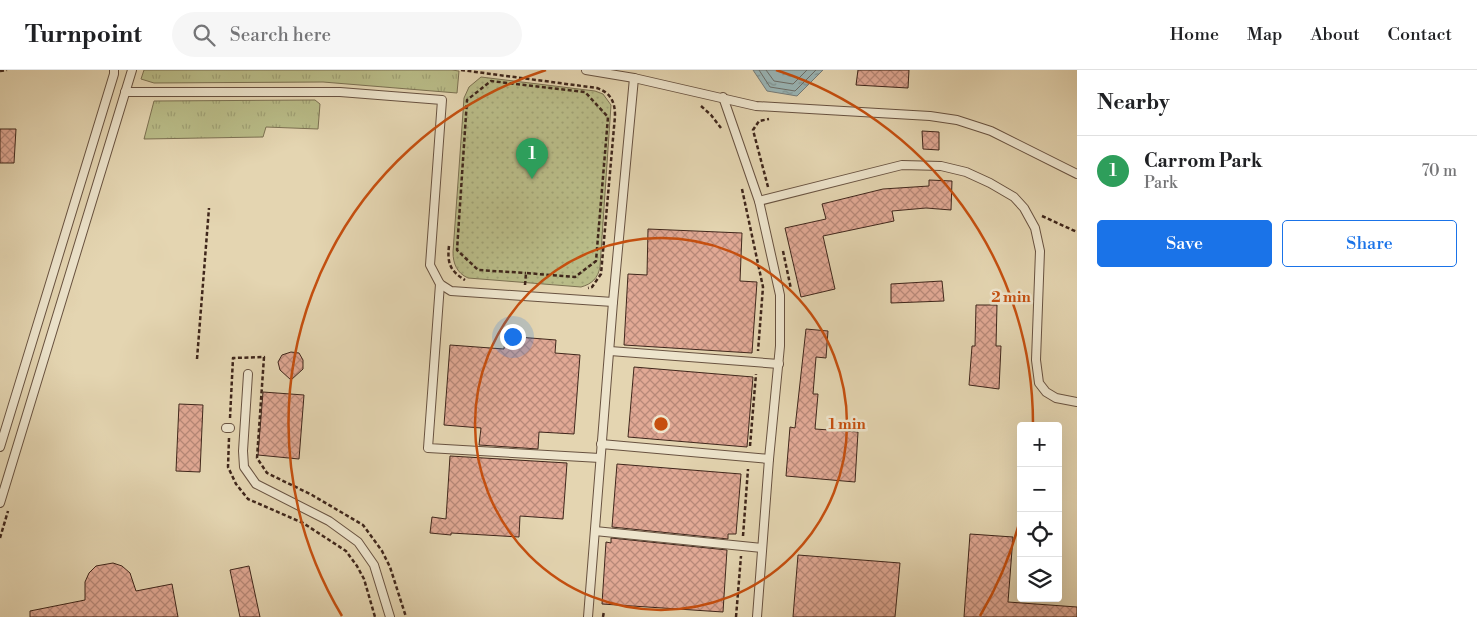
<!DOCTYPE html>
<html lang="en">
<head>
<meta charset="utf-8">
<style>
  body { margin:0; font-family:"Libre Bodoni",serif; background:#f6f6f6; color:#202124 }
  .controls { position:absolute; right:15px; bottom:15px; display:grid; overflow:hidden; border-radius:5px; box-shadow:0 5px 20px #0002 }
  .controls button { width:45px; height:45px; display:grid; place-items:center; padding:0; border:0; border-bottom:1px solid #e0e0e0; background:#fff; color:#202124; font:25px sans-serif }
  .you { position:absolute; left:512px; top:266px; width:18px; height:18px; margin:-12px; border:4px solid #fff; border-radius:50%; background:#1a73e8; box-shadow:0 0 0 8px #1a73e833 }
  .badge { display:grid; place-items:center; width:32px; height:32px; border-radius:50%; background:#1a73e8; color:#fff; font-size:16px; font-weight:700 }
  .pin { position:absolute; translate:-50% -41px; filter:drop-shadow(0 1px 2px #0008) }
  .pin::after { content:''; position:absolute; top:26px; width:18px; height:15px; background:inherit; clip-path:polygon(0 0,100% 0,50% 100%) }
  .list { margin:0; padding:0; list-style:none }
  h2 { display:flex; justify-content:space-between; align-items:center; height:65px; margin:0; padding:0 20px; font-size:21px }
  h2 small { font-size:16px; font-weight:400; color:#757577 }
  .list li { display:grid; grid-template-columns:32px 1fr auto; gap:15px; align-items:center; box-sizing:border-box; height:70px; padding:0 20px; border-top:1px solid #e0e0e0 }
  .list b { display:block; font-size:19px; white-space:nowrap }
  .list p { margin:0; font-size:16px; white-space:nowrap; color:#757577 }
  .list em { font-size:16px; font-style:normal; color:#757577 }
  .actions { display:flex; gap:10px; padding:15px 20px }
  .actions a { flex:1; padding:11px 0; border:1px solid #1a73e8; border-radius:5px; text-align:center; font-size:18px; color:#1a73e8 }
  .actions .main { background:#1a73e8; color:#fff }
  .icon { flex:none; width:28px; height:28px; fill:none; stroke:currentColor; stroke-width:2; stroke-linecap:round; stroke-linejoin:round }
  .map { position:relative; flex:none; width:1077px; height:547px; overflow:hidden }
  header { display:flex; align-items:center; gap:30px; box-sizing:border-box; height:70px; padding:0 25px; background:#fff; border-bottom:1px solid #e0e0e0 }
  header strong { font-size:24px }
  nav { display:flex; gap:28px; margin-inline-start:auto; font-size:18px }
  .search { width:350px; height:45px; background:#f6f6f6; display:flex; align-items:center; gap:12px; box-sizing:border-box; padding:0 18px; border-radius:28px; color:#757577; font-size:19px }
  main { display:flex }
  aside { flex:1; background:#fff }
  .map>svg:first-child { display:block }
  .grass { fill:url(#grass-tufts); stroke:#7c7152 }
  .park { fill:url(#park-dots); stroke:#7c7152 }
  .water { fill:url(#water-ripples); stroke:#767c79 }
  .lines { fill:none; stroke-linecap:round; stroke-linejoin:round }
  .shore { stroke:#6c6e69; stroke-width:1 }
  .building { fill:url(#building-cross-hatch); stroke:#3f261b }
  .lane-casing { stroke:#685240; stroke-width:10 }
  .path { stroke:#3f261b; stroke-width:2.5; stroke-dasharray:4 2.5; stroke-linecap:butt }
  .lane { stroke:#ede4cc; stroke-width:8 }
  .ring { fill:none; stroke:#c64f0f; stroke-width:2.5 }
  .centre { fill:#c64f0f; stroke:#ede4cc; stroke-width:2.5 }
  .ring-label { font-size:15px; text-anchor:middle; font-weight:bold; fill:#c64f0f; stroke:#ede4cc; stroke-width:5; stroke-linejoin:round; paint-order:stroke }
</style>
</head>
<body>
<header>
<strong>Turnpoint</strong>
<div class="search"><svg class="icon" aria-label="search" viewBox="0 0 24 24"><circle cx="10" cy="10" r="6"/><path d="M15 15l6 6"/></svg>Search here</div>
<nav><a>Home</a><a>Map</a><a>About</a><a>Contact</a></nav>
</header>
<main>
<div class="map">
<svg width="1077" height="547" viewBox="0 0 1077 547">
  <defs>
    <pattern id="grass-tufts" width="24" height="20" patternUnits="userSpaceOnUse" patternTransform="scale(1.25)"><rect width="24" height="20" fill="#b9bc88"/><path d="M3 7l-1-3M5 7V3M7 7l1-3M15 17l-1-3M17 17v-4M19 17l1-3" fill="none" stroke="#a0a175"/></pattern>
    <pattern id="park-dots" width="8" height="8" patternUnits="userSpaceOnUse" patternTransform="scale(1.25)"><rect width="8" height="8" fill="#b9bc88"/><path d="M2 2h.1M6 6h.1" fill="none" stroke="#a0a175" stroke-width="1.8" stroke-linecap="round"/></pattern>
    <pattern id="water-ripples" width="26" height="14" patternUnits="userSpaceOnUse" patternTransform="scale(1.25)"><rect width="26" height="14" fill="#9ab6b7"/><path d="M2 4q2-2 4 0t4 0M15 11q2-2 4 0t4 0" fill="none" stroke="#7f9494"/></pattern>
    <pattern id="building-cross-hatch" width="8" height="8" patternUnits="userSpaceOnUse" patternTransform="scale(1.25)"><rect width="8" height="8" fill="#e1a995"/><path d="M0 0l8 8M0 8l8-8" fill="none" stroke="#b88979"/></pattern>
  </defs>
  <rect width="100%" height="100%" fill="#e4d5b1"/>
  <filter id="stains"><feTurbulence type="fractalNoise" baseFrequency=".004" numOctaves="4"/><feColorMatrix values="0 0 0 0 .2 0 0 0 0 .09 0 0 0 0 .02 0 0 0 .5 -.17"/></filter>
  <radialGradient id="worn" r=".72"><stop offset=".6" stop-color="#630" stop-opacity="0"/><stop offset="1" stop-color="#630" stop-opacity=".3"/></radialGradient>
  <g class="grass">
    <path d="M 144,0 L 452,0 L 459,1 L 457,23 L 323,12 L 154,13 L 141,9 Z"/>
    <path d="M 315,30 L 320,34 L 318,59 L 266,57 L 263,67 L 144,69 L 154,31 Z"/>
  </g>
  <path class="park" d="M 481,7 L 595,21 L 603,24 L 611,35 L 600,197 C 598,208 592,214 581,217 L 468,208 C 457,203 453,194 453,182 L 464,28 L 469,17 Z"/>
  <path class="water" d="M 753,0 L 823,0 L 797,26 L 767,21 Z"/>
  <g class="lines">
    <g class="shore">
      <path d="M 759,0 L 770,17 L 795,21 L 816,0"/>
      <path d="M 766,0 L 774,11 L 793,14 L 807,0"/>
    </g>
  </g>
  <g class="building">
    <path d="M 858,0 L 909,0 L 908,18 L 856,15 Z"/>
    <path d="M 0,59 L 16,59 L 14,93 L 0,93 Z"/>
    <path d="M 922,61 L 939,62 L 939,80 L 923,79 Z"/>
    <path d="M 929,110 L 952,111 L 951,140 L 926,138 L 892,141 L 894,151 L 823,166 L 835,219 L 801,227 L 785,158 L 826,149 L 822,134 L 883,119 L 929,116 Z"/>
    <path d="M 648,159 L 742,163 L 740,211 L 757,212 L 752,283 L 624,275 L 628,204 L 647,205 Z"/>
    <path d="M 942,211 L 944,231 L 891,233 L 891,214 Z"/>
    <path d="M 976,235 L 997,235 L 996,276 L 1001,276 L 999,319 L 969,315 L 972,276 L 975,276 Z"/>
    <path d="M 806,259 L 828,261 L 826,288 L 816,287 L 813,324 L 818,324 L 815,359 L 858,362 L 855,412 L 786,406 L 790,357 L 795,358 Z"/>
    <path d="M 505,266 L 556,270 L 555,283 L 580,285 L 574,364 L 539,362 L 538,379 L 479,375 L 481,358 L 444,355 L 450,275 L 504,279 Z"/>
    <path d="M 291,282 L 299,283 L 303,290 L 303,299 L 291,310 L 280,300 L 278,292 L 282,285 Z"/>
    <path d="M 634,297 L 753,307 L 747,377 L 628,367 Z"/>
    <path d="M 263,322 L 304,325 L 299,389 L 258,385 Z"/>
    <path d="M 179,334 L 203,335 L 200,402 L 176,401 Z"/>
    <path d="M 450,386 L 567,393 L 563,449 L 520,446 L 519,467 L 451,463 L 451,465 L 430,463 L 432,447 L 446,449 Z"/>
    <path d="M 617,394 L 741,404 L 736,464 L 728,464 L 728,469 L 612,457 Z"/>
    <path d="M 970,464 L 1013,467 L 1008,532 L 1077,537 L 1077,547 L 964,547 Z"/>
    <path d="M 611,468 L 727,480 L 723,542 L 602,534 L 606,472 L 611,473 Z"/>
    <path d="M 798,485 L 900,493 L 895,547 L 793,547 Z"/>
    <path d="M 113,493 L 122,496 L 130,503 L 136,521 L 172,514 L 178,547 L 30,547 L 30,541 L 85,530 L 85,512 L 89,503 L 96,496 Z"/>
    <path d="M 249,496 L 260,547 L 240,547 L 230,500 Z"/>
  </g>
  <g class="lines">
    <g class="lane-casing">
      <g id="lane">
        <path d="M 586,0 L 634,8 L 756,36 L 930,46 L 957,50 L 991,61 L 1077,104"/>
        <path d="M 125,22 L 340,22 L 442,30 L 430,195 L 440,214 L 451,221 L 613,232"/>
        <path d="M 723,27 L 759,131 L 780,225 L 780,276 L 769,389 L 757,547"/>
        <path d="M 759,131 L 902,95 L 941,96 L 966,102 L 990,113 L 1014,127 L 1024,138 L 1035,158 L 1040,181 L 1036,290 L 1039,313 L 1046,322 L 1056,328 L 1077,332"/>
        <path d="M 440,214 L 428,378 L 600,388"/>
        <path d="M 610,281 L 779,294"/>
        <path d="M 248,304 L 243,381 L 244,397 L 256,414 L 329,451 L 358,472 L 374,495 L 390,547"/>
        <path d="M 226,358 L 230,358"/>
        <path d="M 601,374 L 769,389"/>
        <path d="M 0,377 L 114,4 L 114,0"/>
        <path d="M 0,433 L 132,0"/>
        <path d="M 595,461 L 762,478"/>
        <path d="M 588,547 L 613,232 L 634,8"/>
      </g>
    </g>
    <g class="path">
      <path d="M 461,0 L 597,18 C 611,23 615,32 615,46 L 601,204 L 592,217 L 588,218"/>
      <path d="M 0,1 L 7,0"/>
      <path d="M 701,36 L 711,45 L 721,58"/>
      <path d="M 768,117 L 753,60 L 759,51 L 769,49"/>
      <path d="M 742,119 L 763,217 L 758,281"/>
      <path d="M 1042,146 L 1077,162"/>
      <path d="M 449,176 C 447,193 450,201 465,210"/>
      <path d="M 783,181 L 791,219"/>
      <path d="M 525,215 L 526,203 L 575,207 L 596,191 L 608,47 L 585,22 L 491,11 L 467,30 L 457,180 L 478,200 L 526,203"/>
      <path d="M 197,289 L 209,138"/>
      <path d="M 230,348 L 233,288 L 264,287 L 257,388 L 267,403 L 312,425 L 363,455 L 382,481 L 390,497 L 406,547"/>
      <path d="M 229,368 L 228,397 L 236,414 L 248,429 L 303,453 L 346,481 L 357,496 L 364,509 L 375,547"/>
      <path d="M 750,376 L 756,304"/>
      <path d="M 743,466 L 748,399"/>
      <path d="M 0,468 L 8,441"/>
      <path d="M 603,547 L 604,541"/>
      <path d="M 736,547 L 741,486"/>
    </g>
    <use href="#lane" class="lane"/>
  </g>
  <g class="ring">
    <circle cx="661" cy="354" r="186"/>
    <path d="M1020 450A372 372 0 0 1 980 546M342 546A372 372 0 0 1 546 0M776 0A372 372 0 0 1 1033 354"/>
  </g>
  <circle cx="661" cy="354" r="8" class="centre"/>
  <g class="ring-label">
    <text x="1011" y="232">2 min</text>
    <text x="847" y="359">1 min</text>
  </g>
  <rect width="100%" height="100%" filter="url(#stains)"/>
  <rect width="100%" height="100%" fill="url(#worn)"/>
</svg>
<div class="controls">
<button>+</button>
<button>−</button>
<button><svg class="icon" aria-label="locate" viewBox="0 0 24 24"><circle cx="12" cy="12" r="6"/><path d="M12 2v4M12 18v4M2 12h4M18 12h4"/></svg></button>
<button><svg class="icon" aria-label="layers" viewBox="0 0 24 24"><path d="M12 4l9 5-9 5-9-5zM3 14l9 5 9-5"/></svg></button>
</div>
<div class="you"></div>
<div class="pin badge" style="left:532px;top:109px;background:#2e9e5b">1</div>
</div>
<aside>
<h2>Nearby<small></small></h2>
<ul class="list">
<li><span class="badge" style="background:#2e9e5b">1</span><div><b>Carrom Park</b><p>Park</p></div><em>70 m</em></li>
</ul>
<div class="actions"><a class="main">Save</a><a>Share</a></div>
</aside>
</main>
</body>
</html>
